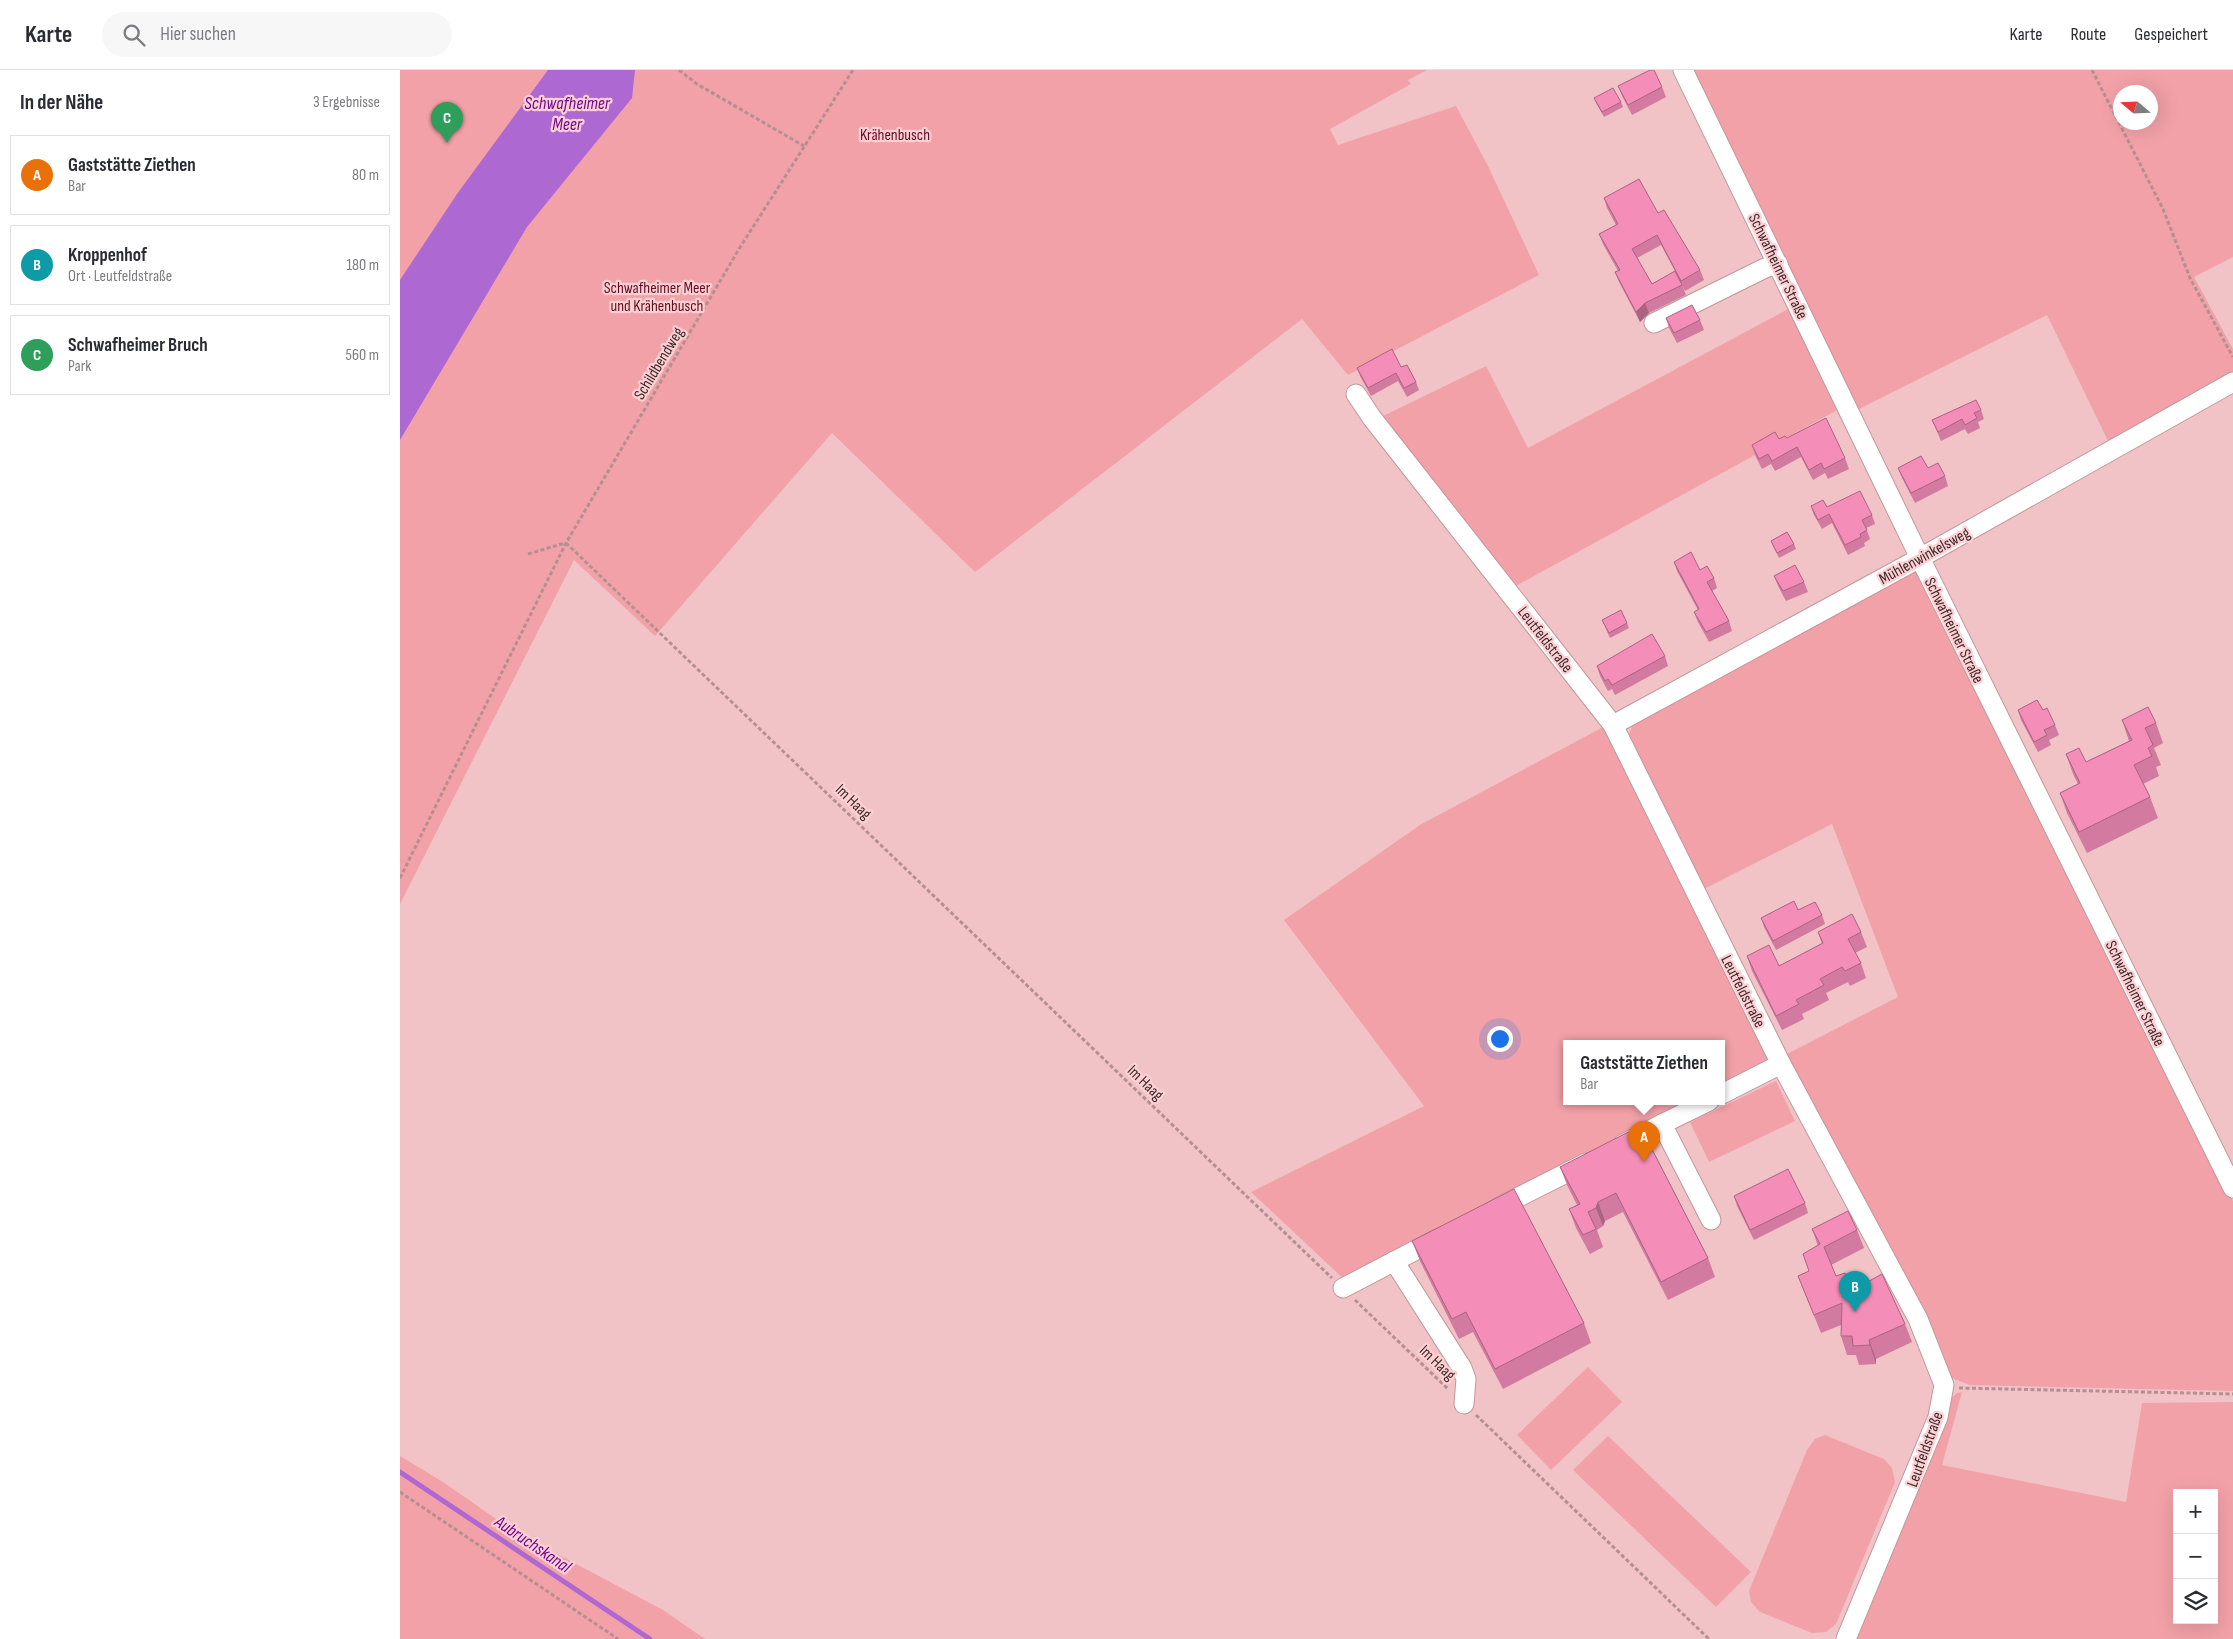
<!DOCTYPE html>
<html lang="de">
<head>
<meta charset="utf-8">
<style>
  body { margin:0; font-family:"Sofia Sans Condensed",sans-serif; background:#f7f7f7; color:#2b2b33 }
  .controls { position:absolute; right:15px; bottom:15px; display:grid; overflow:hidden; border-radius:0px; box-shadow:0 5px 20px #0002 }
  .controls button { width:45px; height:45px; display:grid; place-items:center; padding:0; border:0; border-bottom:1px solid #e1e1e2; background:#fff; color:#2b2b33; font:25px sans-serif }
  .compass { position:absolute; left:1713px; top:15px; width:45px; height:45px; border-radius:50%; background:#fff; box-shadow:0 5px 20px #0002; rotate:289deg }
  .you { position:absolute; left:1099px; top:968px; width:18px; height:18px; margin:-12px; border:4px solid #fff; border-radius:50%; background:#1a73e8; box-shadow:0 0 0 8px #1a73e833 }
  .badge { display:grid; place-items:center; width:32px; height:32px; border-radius:50%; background:#ea580c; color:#fff; font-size:16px; font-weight:700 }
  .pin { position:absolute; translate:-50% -41px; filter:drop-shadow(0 1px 2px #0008) }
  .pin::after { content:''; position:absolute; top:26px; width:18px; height:15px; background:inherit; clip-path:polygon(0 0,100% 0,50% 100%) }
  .popup { position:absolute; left:1163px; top:970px; width:162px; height:65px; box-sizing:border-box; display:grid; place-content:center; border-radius:0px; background:#fff; filter:drop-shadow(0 1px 4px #0005); font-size:16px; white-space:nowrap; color:#7c7c81 }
  .popup b { font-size:19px; color:#2b2b33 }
  .popup::after { content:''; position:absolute; left:50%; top:100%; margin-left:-10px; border:10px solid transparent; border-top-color:#fff }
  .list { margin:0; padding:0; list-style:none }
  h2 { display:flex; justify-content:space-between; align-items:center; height:65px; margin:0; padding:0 20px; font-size:21px }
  h2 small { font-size:16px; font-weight:400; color:#7c7c81 }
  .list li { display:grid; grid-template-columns:32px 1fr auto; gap:15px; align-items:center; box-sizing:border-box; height:80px; margin:0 10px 10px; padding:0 10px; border:1px solid #e1e1e2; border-radius:0px }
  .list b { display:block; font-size:19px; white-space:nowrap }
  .list p { margin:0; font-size:16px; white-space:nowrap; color:#7c7c81 }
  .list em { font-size:16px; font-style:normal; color:#7c7c81 }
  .icon { flex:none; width:28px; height:28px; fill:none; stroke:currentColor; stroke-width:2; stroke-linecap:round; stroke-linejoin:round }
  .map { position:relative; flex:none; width:1833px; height:1569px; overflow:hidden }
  header { display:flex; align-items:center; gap:30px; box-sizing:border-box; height:70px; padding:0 25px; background:#fff; border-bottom:1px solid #e1e1e2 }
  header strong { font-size:24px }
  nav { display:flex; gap:28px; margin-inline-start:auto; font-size:18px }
  .search { width:350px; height:45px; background:#f7f7f7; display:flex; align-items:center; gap:12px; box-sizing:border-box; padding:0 18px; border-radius:28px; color:#7c7c81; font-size:19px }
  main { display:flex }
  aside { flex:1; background:#fff }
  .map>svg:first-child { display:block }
  .green { fill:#f2a1a8; fill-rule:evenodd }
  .water { fill:#ae68d1 }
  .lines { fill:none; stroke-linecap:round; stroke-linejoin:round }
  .stream { stroke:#ae68d1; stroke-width:5 }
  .minor-casing { stroke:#c2979a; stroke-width:21 }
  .path { stroke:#b48f92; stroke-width:3; stroke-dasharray:4 2.5; stroke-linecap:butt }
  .minor { stroke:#fff; stroke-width:19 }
  .wall { fill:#d27a9f; fill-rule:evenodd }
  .shaded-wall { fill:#ab6382 }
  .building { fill:#f48eb9; stroke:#ab6382 }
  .labels { text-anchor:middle; stroke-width:4.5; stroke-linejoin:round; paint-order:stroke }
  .park-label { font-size:16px; fill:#630d22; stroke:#fed0d3 }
  .street-label { font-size:16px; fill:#3b2a2b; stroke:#fed0d3 }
  .water-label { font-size:18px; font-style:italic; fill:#6e0a92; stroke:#fed0d3 }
</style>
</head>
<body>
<header>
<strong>Karte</strong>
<div class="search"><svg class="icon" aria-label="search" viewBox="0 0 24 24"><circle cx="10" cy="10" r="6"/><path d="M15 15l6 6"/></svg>Hier suchen</div>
<nav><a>Karte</a><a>Route</a><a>Gespeichert</a></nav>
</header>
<main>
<aside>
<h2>In der Nähe<small>3 Ergebnisse</small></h2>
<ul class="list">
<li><span class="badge" style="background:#e8710a">A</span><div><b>Gaststätte Ziethen</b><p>Bar</p></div><em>80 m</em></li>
<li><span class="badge" style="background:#0f9aa8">B</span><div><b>Kroppenhof</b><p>Ort · Leutfeldstraße</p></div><em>180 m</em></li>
<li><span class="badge" style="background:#2e9e5b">C</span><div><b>Schwafheimer Bruch</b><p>Park</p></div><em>560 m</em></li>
</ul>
</aside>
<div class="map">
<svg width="1833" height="1569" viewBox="0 0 1833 1569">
  <rect width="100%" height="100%" fill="#f1c3c6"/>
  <g class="green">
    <path d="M 0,0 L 1027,0 L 1008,10 L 1011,14 L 930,59 L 938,75 L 1056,36 L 1088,96 L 1139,205 L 948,305 L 902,249 L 575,502 L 432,363 L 255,566 L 174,490 L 0,834 Z"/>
    <path d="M 1293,0 L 1833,0 L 1833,187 L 1794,207 L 1833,279 L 1833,304 L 1710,375 L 1647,245 L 1455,341 ZM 1720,22 L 1750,22 L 1750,52 L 1720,52 Z"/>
    <path d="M 1392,237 L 1441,338 L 1112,518 L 981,347 L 1086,296 L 1128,378 Z"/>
    <path d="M 1519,500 L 1683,824 L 1833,1131 L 1833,1321 L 1570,1315 L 1551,1308 L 1535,1272 L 1383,986 L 1498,927 L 1432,754 L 1300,821 L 1227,671 L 1233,653 L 1509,502 Z"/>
    <path d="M 1205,656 L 1371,994 L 1322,1017 L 1322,973 L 1166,973 L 1166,1031 L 1294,1031 L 946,1211 L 851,1122 L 1024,1036 L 884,850 L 1020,755 Z"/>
    <path d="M 1376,1011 L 1395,1051 L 1309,1092 L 1290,1052 Z"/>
    <path d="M 1188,1297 L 1222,1332 L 1151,1400 L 1117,1365 Z"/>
    <path d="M 1562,1322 L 1542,1395 L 1726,1432 L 1742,1333 L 1833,1332 L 1833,1569 L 1453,1569 L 1547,1332 L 1557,1323 ZM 1777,1423 L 1814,1423 L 1814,1550 L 1777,1550 Z"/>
    <path d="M 1425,1365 L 1484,1389 L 1492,1398 L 1495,1412 L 1436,1554 L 1426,1562 L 1412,1563 L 1360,1542 L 1351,1532 L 1349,1521 L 1407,1380 L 1415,1369 Z"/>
    <path d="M 1208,1366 L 1351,1502 L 1316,1537 L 1173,1400 Z"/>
    <path d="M 0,1386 L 43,1412 L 112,1460 L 263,1540 L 305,1569 L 0,1569 Z"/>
  </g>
  <path class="water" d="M 148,0 L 235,0 L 232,28 L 127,157 L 0,370 L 0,210 L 57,124 Z"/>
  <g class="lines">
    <path class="stream" d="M 0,1402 L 250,1569"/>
    <g class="minor-casing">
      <g id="minor">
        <path d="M 1283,0 L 1520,488 L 1833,1118"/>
        <path d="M 1254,253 L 1365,198 L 1378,194"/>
        <path d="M 956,324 L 972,348 L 1213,655 L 1381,994 L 1518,1249 L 1544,1315 L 1538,1347 L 1446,1569"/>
        <path d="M 1213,655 L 1520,488 L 1833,312"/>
        <path d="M 1322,1024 L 1381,994"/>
        <path d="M 1309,1031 L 1262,1054 L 1311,1150"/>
        <path d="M 1222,1075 L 1262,1054"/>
        <path d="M 1097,1138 L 1186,1093"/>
        <path d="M 994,1191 L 1062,1298 L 1066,1309 L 1064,1334"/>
        <path d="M 943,1218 L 1037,1169"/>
      </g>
    </g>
    <g class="path">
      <path d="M 279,0 L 297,14 L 404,76"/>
      <path d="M 1692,0 L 1763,139 L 1790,208 L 1833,287"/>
      <path d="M 166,473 L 932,1208"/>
      <path d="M 128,484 L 165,473"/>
      <path d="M 0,808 L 166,473 L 339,179 L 453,0"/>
      <path d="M 955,1230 L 1048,1319"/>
      <path d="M 1559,1318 L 1833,1324"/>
      <path d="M 1076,1345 L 1309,1569"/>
      <path d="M 0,1422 L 218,1569"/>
    </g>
    <use href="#minor" class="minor"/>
  </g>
  <g class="wall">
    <path d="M 1218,16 L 1262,17 L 1266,27 L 1232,45 L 1222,26 Z"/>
    <path d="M 1194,28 L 1221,32 L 1223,37 L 1204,47 L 1196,33 Z"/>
    <path d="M 1204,128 L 1258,143 L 1300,200 L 1304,210 L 1285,221 L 1282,215 L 1286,225 L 1249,243 L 1240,252 L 1219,212 L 1215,202 L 1218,201 L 1203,174 L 1199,164 L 1216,155 L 1207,138 ZM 1261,175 L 1275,201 L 1252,214 L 1237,188 Z"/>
    <path d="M 1266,248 L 1300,250 L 1304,260 L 1277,273 L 1269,258 Z"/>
    <path d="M 1001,297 L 1016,312 L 1019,320 L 1007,327 L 998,311 L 971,326 L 960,306 L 957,298 Z"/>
    <path d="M 1581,340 L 1584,349 L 1578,352 L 1580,358 L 1568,364 L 1565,359 L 1541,371 L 1532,350 Z"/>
    <path d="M 1387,368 L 1445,388 L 1449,399 L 1428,409 L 1425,403 L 1413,410 L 1401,387 L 1375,401 L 1371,394 L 1362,399 L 1355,385 L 1352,375 L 1379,369 Z"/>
    <path d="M 1498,398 L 1528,398 L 1545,406 L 1548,416 L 1515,433 L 1502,408 Z"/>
    <path d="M 1411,436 L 1427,437 L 1472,445 L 1475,454 L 1466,458 L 1470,469 L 1464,473 L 1465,476 L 1448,485 L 1432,453 L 1422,459 L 1414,445 Z"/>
    <path d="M 1371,471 L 1394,474 L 1396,479 L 1379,488 Z"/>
    <path d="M 1274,492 L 1300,500 L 1314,508 L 1317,518 L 1312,521 L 1329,551 L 1332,561 L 1309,572 L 1298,552 L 1294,542 L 1298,540 L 1277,501 Z"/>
    <path d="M 1374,506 L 1404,512 L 1408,522 L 1386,531 L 1378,516 Z"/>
    <path d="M 1202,550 L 1227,553 L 1229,558 L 1210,568 Z"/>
    <path d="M 1265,586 L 1268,596 L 1215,625 L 1212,619 L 1208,621 L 1200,606 L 1197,596 Z"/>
    <path d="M 1618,640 L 1643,640 L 1655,655 L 1659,665 L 1649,670 L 1651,675 L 1638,682 L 1621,650 Z"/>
    <path d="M 1722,650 L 1756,653 L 1763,673 L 1754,678 L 1761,695 L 1756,697 L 1759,706 L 1743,714 L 1750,727 L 1758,748 L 1687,783 L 1667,743 L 1660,723 L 1678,714 L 1673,704 L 1666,684 L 1686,692 L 1729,671 Z"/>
    <path d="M 1398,840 L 1422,845 L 1425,854 L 1376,880 L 1364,857 L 1361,848 Z"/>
    <path d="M 1418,862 L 1461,862 L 1467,877 L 1455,883 L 1461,893 L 1466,908 L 1450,916 L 1448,912 L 1426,923 L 1429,930 L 1402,944 L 1404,949 L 1382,960 L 1352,901 L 1347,886 L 1379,896 L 1422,874 Z"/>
    <path d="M 1240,1056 L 1308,1188 L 1315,1207 L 1268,1230 L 1223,1142 L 1205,1151 L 1203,1156 L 1197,1160 L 1203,1177 L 1190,1184 L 1176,1158 L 1169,1139 L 1177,1135 L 1167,1115 L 1160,1097 Z"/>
    <path d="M 1334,1126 L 1405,1133 L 1408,1143 L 1354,1170 L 1337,1136 Z"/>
    <path d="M 1412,1159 L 1457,1160 L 1464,1178 L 1431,1195 L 1436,1206 L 1445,1203 L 1447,1207 L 1462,1215 L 1505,1254 L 1512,1272 L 1476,1289 L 1476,1294 L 1459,1295 L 1456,1285 L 1447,1285 L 1441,1266 L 1441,1255 L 1421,1263 L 1398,1206 L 1409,1201 L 1418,1176 Z"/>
    <path d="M 1012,1171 L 1184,1253 L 1191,1273 L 1103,1319 L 1073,1262 L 1059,1269 L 1020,1191 Z"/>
  </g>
  <g class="shaded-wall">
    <path d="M 1245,233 L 1249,243 L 1240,252 L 1236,242 Z"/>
    <path d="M 1198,1132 L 1205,1151 L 1203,1156 L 1196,1138 Z"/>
    <path d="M 1469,1270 L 1476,1289 L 1476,1294 L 1470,1275 Z"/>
  </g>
  <g class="building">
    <path d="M 1250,0 L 1254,0 L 1262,17 L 1228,35 L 1218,16 Z"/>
    <path d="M 1213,18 L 1221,32 L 1202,42 L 1194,28 Z"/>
    <path d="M 1239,109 L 1258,143 L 1264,140 L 1300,200 L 1281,211 L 1257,165 L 1232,179 L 1252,214 L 1275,201 L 1282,215 L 1245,233 L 1236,242 L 1215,202 L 1220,200 L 1199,164 L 1218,154 L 1204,128 Z"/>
    <path d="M 1292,235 L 1300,250 L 1274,263 L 1266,248 Z"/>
    <path d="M 992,279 L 1001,297 L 1007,295 L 1016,312 L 1004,318 L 996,303 L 968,318 L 957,298 Z"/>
    <path d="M 1576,330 L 1581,340 L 1574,343 L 1577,348 L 1565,355 L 1562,349 L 1538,362 L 1532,350 Z"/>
    <path d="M 1426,348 L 1445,388 L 1424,399 L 1421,393 L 1409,400 L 1397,377 L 1372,391 L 1368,384 L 1359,389 L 1352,375 L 1375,362 L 1379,369 L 1385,366 L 1387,368 Z"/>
    <path d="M 1521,386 L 1528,398 L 1538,393 L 1545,406 L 1511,423 L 1498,398 Z"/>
    <path d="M 1460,421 L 1472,445 L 1462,450 L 1467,460 L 1460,464 L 1461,467 L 1445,475 L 1429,444 L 1418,450 L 1411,436 L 1423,430 L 1427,437 Z"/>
    <path d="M 1387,462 L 1394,474 L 1377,483 L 1371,471 Z"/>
    <path d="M 1291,482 L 1300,500 L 1307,496 L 1314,508 L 1307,512 L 1329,551 L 1306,562 L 1294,542 L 1299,539 L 1274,492 Z"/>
    <path d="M 1395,495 L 1404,512 L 1383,521 L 1374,506 Z"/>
    <path d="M 1221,540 L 1227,553 L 1209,563 L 1202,550 Z"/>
    <path d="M 1252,564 L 1265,586 L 1212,615 L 1208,609 L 1205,611 L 1197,596 Z"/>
    <path d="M 1637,630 L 1643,640 L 1647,638 L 1655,655 L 1644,660 L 1647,665 L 1634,672 L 1618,640 Z"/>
    <path d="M 1748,637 L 1756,653 L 1745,658 L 1753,675 L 1748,678 L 1752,686 L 1734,695 L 1750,727 L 1679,762 L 1660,723 L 1680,713 L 1666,684 L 1679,678 L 1686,692 L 1732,670 L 1722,650 Z"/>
    <path d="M 1394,831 L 1398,840 L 1415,832 L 1422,845 L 1373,871 L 1361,848 Z"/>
    <path d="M 1452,844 L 1461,862 L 1448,869 L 1461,893 L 1445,901 L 1442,897 L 1420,909 L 1424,915 L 1396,930 L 1399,934 L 1376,946 L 1347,886 L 1369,875 L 1379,896 L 1423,873 L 1418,862 Z"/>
    <path d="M 1240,1056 L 1308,1188 L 1261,1212 L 1216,1123 L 1198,1132 L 1196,1138 L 1188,1142 L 1196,1159 L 1183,1165 L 1169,1139 L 1180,1134 L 1160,1097 Z"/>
    <path d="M 1388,1099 L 1405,1133 L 1350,1160 L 1334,1126 Z"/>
    <path d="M 1114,1119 L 1184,1253 L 1095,1299 L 1066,1242 L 1052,1249 L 1012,1171 Z"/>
    <path d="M 1448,1141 L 1457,1160 L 1424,1177 L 1436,1206 L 1445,1203 L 1446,1207 L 1456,1203 L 1462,1215 L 1482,1204 L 1505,1254 L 1469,1270 L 1470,1275 L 1453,1276 L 1452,1266 L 1441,1266 L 1442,1233 L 1414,1245 L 1398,1206 L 1409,1201 L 1403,1184 L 1420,1174 L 1412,1159 Z"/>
  </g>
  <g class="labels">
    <g class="park-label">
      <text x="495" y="70">Krähenbusch</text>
      <text x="257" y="223">Schwafheimer Meer<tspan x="257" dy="18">und Krähenbusch</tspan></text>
    </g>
    <g class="street-label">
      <text transform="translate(1379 196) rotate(64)" y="6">Schwafheimer Straße</text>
      <text transform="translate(258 293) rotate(-59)" y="6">Schildbendweg</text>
      <text transform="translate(1524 485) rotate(-29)" y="6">Mühlenwinkelsweg</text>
      <text transform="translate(1555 560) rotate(64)" y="6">Schwafheimer Straße</text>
      <text transform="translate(1146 569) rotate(52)" y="6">Leutfeldstraße</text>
      <text transform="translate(454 731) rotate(44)" y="6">Im Haag</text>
      <text transform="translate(1344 921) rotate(63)" y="6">Leutfeldstraße</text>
      <text transform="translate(1736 923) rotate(64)" y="6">Schwafheimer Straße</text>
      <text transform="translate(746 1012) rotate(44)" y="6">Im Haag</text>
      <text transform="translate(1038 1292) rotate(44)" y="6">Im Haag</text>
      <text transform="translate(1524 1379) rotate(-70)" y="6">Leutfeldstraße</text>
    </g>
    <g class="water-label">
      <text x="167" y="39">Schwafheimer<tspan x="167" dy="21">Meer</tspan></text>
      <text transform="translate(133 1474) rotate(34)" y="6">Aubruchskanal</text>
    </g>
  </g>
</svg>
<div class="controls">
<button>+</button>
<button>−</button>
<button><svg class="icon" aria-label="layers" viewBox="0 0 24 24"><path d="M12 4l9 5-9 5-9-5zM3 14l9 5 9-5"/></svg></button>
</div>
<svg class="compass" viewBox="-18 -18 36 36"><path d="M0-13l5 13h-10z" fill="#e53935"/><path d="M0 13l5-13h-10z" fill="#7c7c81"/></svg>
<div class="you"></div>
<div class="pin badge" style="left:1244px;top:1092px;background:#e8710a">A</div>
<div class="popup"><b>Gaststätte Ziethen</b>Bar</div>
<div class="pin badge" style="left:1455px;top:1242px;background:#0f9aa8">B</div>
<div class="pin badge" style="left:47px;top:73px;background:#2e9e5b">C</div>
</div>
</main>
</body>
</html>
